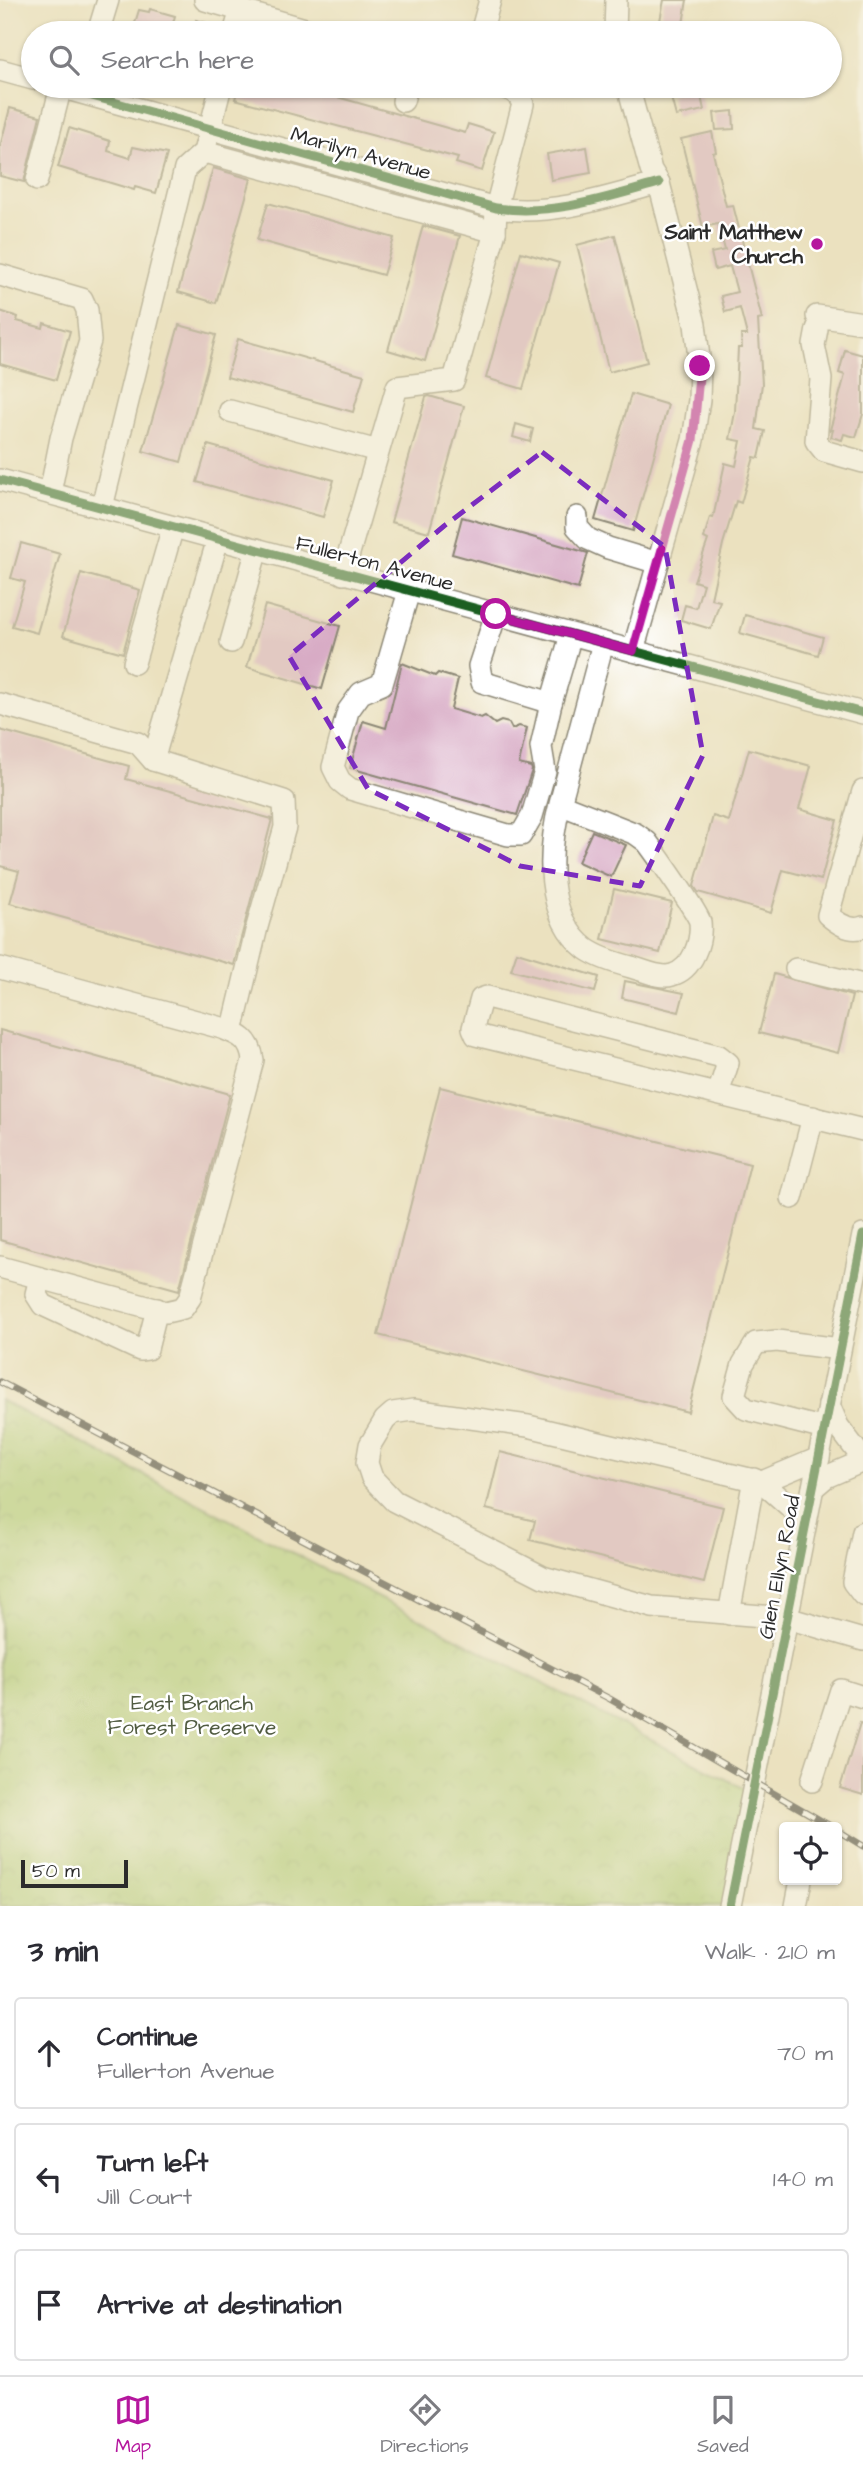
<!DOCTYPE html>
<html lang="en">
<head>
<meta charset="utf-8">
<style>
  body { margin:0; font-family:"Architects Daughter",sans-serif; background:#f7f7f7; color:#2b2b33 }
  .controls { position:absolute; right:21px; bottom:21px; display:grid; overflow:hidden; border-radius:7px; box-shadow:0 2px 5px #0004 }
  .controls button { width:63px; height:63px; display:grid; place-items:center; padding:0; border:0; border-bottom:2px solid #e1e1e2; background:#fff; color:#2b2b33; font:35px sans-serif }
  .scale { position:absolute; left:21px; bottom:18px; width:107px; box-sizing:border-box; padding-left:7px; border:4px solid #2b2b2b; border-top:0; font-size:19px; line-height:24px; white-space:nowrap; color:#2b2b2b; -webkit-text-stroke:5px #fff; paint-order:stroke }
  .stop { position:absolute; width:21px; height:21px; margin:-16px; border:5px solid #b5179e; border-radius:50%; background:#fff }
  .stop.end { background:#b5179e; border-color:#fff; box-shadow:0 2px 7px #0008 }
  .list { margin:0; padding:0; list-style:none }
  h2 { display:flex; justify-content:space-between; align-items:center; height:91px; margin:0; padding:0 28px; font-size:30px }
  h2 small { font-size:23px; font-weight:400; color:#7c7c81 }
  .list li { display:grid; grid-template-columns:46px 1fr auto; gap:21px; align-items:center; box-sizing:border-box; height:112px; margin:0 14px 14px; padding:0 14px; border:2px solid #e1e1e2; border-radius:7px }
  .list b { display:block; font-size:26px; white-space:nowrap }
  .list p { margin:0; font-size:23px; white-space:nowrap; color:#7c7c81 }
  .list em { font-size:23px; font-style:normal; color:#7c7c81 }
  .icon { flex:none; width:38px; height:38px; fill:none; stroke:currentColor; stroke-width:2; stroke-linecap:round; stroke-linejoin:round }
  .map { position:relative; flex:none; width:863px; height:1906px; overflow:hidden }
  .search { position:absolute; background:#fff; box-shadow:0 2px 5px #0004; left:21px; right:21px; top:21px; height:77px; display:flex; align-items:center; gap:18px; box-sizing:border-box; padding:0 24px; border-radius:38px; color:#7c7c81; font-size:26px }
  .sheet { height:469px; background:#fff }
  nav { display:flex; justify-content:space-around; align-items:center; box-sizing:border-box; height:98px; border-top:2px solid #e1e1e2; background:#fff; font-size:19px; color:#7c7c81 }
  nav a { display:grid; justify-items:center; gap:4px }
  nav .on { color:#b5179e }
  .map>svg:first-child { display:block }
  .park { fill:url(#park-crowns); stroke:#6b7c51; stroke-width:2 }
  .building { fill:#d8abc5 }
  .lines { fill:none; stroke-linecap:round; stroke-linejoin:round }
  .minor-casing { stroke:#8b8675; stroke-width:24 }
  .minor { stroke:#fff; stroke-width:21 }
  .rail-casing { stroke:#2b2b2b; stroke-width:7 }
  .rail { stroke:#fff; stroke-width:4.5; stroke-dasharray:13; stroke-linecap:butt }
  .cycleway-casing { stroke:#fff; stroke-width:13 }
  .cycleway { stroke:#1b5e20; stroke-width:9 }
  .route { stroke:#b5179e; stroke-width:9 }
  .marked { fill:none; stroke:#7b2cbf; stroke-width:5; stroke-dasharray:14 9; stroke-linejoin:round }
  .poi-dot { fill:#b5179e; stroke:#fff; stroke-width:2.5 }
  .labels { text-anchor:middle; stroke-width:5; stroke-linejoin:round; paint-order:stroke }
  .street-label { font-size:21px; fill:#2b2b2b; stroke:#fff }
  .poi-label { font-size:21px; font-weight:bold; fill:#2b2b2b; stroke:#fff; text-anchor:end }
  .park-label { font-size:21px; fill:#515c42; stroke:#fff }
</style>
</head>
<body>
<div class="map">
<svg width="863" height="1906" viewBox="0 0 863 1906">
  <defs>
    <pattern id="park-crowns" width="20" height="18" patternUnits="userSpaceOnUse" patternTransform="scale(1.75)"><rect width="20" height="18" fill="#abce77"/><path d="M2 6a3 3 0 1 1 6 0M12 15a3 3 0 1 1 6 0" fill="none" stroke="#93b167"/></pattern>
  </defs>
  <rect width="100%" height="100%" fill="#fff"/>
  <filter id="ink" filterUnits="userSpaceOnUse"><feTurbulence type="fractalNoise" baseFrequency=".0143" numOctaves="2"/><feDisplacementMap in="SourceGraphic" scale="14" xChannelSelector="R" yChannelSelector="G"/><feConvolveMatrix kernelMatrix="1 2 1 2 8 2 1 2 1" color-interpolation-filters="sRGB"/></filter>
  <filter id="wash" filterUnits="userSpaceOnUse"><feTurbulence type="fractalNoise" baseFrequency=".00686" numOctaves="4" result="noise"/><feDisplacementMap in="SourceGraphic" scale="28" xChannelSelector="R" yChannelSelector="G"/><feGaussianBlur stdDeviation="1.57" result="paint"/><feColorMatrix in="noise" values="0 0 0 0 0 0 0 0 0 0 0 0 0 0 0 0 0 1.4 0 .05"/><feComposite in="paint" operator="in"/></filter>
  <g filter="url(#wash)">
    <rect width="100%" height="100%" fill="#ebe1bf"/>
    <path class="park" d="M 0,1400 L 747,1790 L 724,1906 L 0,1906 Z"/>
    <g id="blocks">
      <g class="building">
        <path d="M 664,0 L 687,0 L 682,30 L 659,26 Z"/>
        <path d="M 150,9 L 175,16 L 170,33 L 132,33 L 139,10 L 149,12 Z"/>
        <path d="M 196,20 L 222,27 L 221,33 L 192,33 Z"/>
        <path d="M 239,86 L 298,86 L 465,133 L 468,124 L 494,132 L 482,171 L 456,163 L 458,158 L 235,99 Z"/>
        <path d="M 699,87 L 704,110 L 676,116 L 670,94 Z"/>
        <path d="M 10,108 L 40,116 L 24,182 L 0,176 L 0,147 Z"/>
        <path d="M 733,111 L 734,129 L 716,130 L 714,113 Z"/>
        <path d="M 69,128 L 110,141 L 108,151 L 130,158 L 133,147 L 167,154 L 156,193 L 135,187 L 134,190 L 58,167 Z"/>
        <path d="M 712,132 L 716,152 L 713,153 L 726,206 L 733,205 L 762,319 L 758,320 L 762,384 L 756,429 L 765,431 L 759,458 L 754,457 L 741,503 L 736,501 L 723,544 L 711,599 L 720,601 L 711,629 L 681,620 L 685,605 L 696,608 L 703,584 L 694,581 L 708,540 L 704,538 L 710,517 L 713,518 L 725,463 L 736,466 L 741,441 L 730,439 L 735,412 L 738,348 L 742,348 L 741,335 L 747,335 L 740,308 L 725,312 L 721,296 L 737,292 L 730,266 L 715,270 L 711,253 L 725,250 L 718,224 L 703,227 L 681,139 Z"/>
        <path d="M 587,147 L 591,173 L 551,180 L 547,154 Z"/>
        <path d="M 213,168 L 251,179 L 216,303 L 178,292 Z"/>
        <path d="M 268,203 L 394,238 L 383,275 L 257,240 Z"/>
        <path d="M 423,226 L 460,236 L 425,361 L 388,350 Z"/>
        <path d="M 615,235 L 647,362 L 609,372 L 577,245 Z"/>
        <path d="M 521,252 L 559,263 L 523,389 L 486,378 Z"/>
        <path d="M 0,311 L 18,317 L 17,321 L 43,328 L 44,323 L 70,331 L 56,380 L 0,364 Z"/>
        <path d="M 179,325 L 216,335 L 181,462 L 143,451 Z"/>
        <path d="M 238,339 L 364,375 L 353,412 L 227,377 Z"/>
        <path d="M 845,350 L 863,355 L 863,414 L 856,437 L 844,434 L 842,440 L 831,437 L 833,430 L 830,430 L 845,375 L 839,373 Z"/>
        <path d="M 631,394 L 668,405 L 633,531 L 595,520 Z"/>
        <path d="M 429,396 L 464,406 L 429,532 L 391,522 L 426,397 Z"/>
        <path d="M 516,424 L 533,429 L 530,442 L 513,437 Z"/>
        <path d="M 208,445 L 334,480 L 323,517 L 197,482 Z"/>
        <path d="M 462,517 L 588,553 L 578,589 L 452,554 Z"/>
        <path d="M 21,543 L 60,554 L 37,633 L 12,626 L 25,582 L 11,578 Z"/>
        <path d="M 81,573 L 140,590 L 123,653 L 63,636 Z"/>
        <path d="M 265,605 L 340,626 L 322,689 L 247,667 Z"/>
        <path d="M 745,615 L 823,637 L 818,655 L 740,633 Z"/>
        <path d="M 402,663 L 435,676 L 438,673 L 458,679 L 451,709 L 481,718 L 485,716 L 495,724 L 501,721 L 509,723 L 512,729 L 519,726 L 527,728 L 519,764 L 531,767 L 532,770 L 517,815 L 350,768 L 363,721 L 386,728 Z"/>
        <path d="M 0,730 L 129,766 L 126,779 L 272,819 L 234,965 L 10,903 L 19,871 L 0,866 Z"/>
        <path d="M 749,749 L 811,766 L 799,809 L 837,820 L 821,880 L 783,870 L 771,913 L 698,892 L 694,886 L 713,816 L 729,821 Z"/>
        <path d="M 592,831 L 626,845 L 611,877 L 578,862 Z"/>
        <path d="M 614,889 L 672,903 L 660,953 L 602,939 Z"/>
        <path d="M 517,952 L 599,977 L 595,992 L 511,970 Z"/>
        <path d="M 774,974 L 852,996 L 838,1053 L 759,1033 Z"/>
        <path d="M 625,981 L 684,993 L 679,1012 L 622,998 Z"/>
        <path d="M 0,1030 L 230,1094 L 179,1290 L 0,1240 Z"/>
        <path d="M 440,1087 L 750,1164 L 688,1412 L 378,1335 Z"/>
        <path d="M 500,1452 L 723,1507 L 704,1583 L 530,1540 L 535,1521 L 486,1509 Z"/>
        <path d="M 860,1723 L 863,1724 L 863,1795 L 840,1788 Z"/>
      </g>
    </g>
  </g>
  <g filter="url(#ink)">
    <use href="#blocks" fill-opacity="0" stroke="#8b8675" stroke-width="2"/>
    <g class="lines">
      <g class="minor-casing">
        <g id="minor">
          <path d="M 205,0 L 319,33"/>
          <path d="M 98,33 L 108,0"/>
          <path d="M 234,33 L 241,10"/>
          <path d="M 481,33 L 490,0"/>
          <path d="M 615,33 L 616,0"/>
          <path d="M 0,70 L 33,79"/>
          <path d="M 56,86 L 496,208 C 553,216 605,198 659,183"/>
          <path d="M 628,86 L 651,170 L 659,183 L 695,324 L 700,366 L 699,400 L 693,440 L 633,651"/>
          <path d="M 403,101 L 407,86"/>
          <path d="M 204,152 L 495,232"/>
          <path d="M 37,180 L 61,87"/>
          <path d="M 0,275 L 82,299 L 87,310 L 90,341 L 61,438 L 50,493"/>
          <path d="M 817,316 L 863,323"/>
          <path d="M 817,329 L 814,345 L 821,379 L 816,441 L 824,451 L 863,462"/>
          <path d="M 230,411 L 378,451"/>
          <path d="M 0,480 L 863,713"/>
          <path d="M 102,507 L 185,169 L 204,152 L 221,86"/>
          <path d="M 577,517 L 577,527 L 588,539 L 608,548 L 658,563"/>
          <path d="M 343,574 L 397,387 L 454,380 L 495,232 L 496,208 L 523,104 C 518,92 511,89 498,86"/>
          <path d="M 409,591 L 382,684 L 361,693 L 348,711 L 333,767 L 340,781 L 350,789 L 508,835 L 521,835 L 532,816 L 545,771 L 541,747 L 551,703"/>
          <path d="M 496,614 L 479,666 L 482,682 L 551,703 L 571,635"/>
          <path d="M 231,642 L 257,549"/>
          <path d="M 134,663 L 173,527"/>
          <path d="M 0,704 L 138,743 L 153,760 L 218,539"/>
          <path d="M 153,760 L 284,801 L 285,827 L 257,927 L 232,1032"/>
          <path d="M 863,791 L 828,915 C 837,923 851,932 863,927"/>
          <path d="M 560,804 L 636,834 L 647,842 C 656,854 698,913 700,922 C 702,941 693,969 672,975 C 660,979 643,970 631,967 C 616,963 599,958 586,949 C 544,916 548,850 560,804 L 603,643"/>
          <path d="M 0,968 L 222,1028 C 240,1035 250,1039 253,1060 L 190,1298 L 183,1308 L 166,1312 L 0,1267"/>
          <path d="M 796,969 L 863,985"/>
          <path d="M 718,1094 L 728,1063 L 719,1056 L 487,997 L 481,999 L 473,1028 L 476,1035 L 863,1130"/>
          <path d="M 792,1198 L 813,1117"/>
          <path d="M 40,1278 L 36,1294 L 43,1305 L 140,1350 L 147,1349 L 157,1309"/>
          <path d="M 829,1405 L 838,1426 L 863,1459"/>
          <path d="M 825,1429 L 746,1409 L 734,1396 L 743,1364 L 756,1343 L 777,1341 L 840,1349"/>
          <path d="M 762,1482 L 528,1426 L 413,1410 L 393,1413 L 385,1420 L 370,1445 L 367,1463 L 372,1478 L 394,1501 L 543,1577 L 652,1607 L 787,1618 L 863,1640"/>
          <path d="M 813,1488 L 826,1477 L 863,1461"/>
          <path d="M 806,1521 L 762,1482 L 819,1458"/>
          <path d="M 863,1532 L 853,1582 L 863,1595"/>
          <path d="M 729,1614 L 754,1479"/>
          <path d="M 812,1781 L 841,1690 L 863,1697"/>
          <path d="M 730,1906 L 863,1235"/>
          <path d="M 796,1906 L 801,1880"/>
        </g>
      </g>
      <use href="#minor" class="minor"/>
      <g class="rail-casing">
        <g id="rail">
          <path d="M 0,1382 L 610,1699 L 832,1827"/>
          <path d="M 837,1830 L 863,1846"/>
        </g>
      </g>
      <use href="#rail" class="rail"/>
      <g class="cycleway-casing">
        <g id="cycleway">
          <path d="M 56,86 L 496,208 C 553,216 605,198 659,183"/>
          <path d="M 0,480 L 863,713"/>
          <path d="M 730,1906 L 863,1235"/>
        </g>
      </g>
      <use href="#cycleway" class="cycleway"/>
    </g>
  </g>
  <g class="lines" filter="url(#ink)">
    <path class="route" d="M 496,614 L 633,651 L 693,440 L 700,366"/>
  </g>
  <path d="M0 0H863V1906H0ZM 542,452 L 665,547 L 703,755 L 640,886 L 520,866 L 368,789 L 289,656 L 444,526 Z" fill="#ebe1bf" fill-opacity=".55" fill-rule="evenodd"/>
  <path class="marked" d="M 542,452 L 665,547 L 703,755 L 640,886 L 520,866 L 368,789 L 289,656 L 444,526 Z"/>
  <circle class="poi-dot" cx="817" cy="244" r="7"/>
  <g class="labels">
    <g class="street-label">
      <text transform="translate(361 153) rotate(16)" y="7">Marilyn Avenue</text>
      <text transform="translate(375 563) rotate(15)" y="7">Fullerton Avenue</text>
      <text transform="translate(779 1567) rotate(-79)" y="7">Glen Ellyn Road</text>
    </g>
    <g class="poi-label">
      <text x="803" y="239">Saint Matthew<tspan x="803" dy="24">Church</tspan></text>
    </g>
    <g class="park-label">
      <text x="192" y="1710">East Branch<tspan x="192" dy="24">Forest Preserve</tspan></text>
    </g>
  </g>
</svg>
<div class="controls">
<button><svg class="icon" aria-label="locate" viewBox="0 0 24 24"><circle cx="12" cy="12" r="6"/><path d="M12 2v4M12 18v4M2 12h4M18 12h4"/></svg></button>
</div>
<div class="scale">50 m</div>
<div class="stop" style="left:496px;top:614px"></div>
<div class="stop end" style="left:700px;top:366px"></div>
<div class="search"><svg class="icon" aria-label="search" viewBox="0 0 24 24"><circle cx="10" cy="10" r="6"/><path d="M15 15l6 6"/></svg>Search here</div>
</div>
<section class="sheet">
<h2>3 min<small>Walk · 210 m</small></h2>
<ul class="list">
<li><svg class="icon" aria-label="ahead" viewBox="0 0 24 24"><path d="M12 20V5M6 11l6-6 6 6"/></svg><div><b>Continue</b><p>Fullerton Avenue</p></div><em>70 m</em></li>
<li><svg class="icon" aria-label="left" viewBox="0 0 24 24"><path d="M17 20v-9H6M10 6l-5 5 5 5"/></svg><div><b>Turn left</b><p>Jill Court</p></div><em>140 m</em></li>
<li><svg class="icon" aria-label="arrive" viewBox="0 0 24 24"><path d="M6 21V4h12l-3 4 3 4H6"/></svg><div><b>Arrive at destination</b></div></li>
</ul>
</section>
<nav>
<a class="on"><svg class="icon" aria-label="map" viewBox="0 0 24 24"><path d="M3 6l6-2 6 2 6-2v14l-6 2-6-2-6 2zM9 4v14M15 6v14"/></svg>Map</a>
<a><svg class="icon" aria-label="directions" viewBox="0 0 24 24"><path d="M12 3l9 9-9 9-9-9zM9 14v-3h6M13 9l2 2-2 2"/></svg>Directions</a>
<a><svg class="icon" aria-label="saved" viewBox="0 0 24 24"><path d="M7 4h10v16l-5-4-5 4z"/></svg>Saved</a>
</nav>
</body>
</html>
